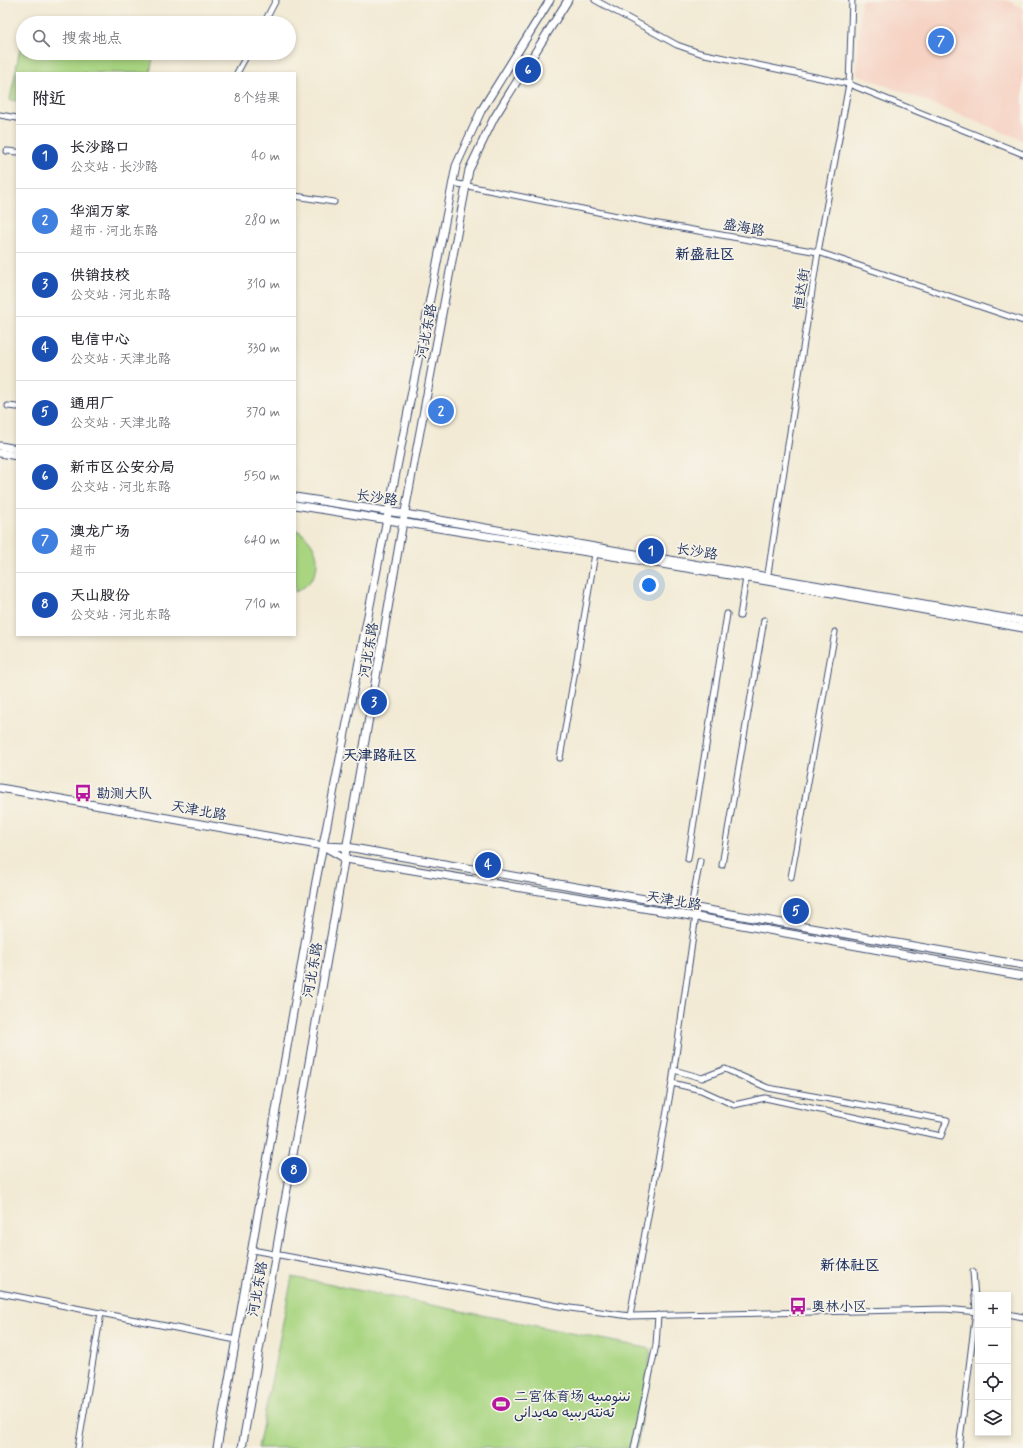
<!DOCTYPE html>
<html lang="zh">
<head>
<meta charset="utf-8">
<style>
  body { margin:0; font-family:Mynerve,"Playpen Sans Arabic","LXGW WenKai TC",sans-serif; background:#f2f2f3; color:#2b2b33 }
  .controls { position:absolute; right:12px; bottom:12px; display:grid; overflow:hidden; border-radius:0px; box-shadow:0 2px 6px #0003 }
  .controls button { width:36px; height:36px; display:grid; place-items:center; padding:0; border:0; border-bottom:1px solid #e1e1e2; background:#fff; color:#2b2b33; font:20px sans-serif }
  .you { position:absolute; left:649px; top:585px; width:14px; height:14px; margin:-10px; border:3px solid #fff; border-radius:50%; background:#1a73e8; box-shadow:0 0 0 6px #1a73e833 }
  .badge { display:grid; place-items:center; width:26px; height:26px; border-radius:50%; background:#b5179e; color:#fff; font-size:13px; font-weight:700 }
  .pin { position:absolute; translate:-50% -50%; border:2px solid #fff; box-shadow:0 1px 4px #0006 }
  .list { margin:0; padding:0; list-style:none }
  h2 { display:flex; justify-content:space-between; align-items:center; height:52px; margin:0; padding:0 16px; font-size:17px }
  h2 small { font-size:13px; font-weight:400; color:#7c7c81 }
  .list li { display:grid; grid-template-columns:26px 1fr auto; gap:12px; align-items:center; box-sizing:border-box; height:64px; padding:0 16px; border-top:1px solid #e1e1e2 }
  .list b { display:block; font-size:15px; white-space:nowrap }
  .list p { margin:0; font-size:13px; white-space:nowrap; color:#7c7c81 }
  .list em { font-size:13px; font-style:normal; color:#7c7c81 }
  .icon { flex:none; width:22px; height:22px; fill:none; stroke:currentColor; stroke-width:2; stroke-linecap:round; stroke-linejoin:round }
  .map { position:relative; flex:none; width:1023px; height:1448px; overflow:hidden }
  .search { position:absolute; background:#fff; box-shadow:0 2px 6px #0003; left:16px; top:16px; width:280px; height:44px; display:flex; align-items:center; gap:10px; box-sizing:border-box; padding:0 14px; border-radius:22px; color:#7c7c81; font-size:15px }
  .panel { position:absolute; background:#fff; box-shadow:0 2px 6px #0003; left:16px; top:72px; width:280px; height:564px; border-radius:0px }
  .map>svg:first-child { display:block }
  .built { fill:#f6d2c3 }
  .pitch { fill:#a9d581; stroke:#628270 }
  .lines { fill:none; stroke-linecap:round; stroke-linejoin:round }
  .street-casing { stroke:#3b4b70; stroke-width:7 }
  .secondary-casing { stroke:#3b4b70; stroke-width:9 }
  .street { stroke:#fff; stroke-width:5 }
  .secondary { stroke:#fff; stroke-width:7 }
  .labels { text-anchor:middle; stroke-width:3.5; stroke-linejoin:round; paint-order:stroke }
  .street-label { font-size:14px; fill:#1b2f5e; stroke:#f7f3e8 }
  .poi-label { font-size:14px; fill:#1b2f5e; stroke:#f7f3e8; text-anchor:start }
  .neighbourhood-label { font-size:15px; font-weight:bold; fill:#1b2f5e; stroke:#f7f3e8 }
</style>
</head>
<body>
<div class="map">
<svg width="1023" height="1448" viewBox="0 0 1023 1448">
  <rect width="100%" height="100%" fill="#f7f3e8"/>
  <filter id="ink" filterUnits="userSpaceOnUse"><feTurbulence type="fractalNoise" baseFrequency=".025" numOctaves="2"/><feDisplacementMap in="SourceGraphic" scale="8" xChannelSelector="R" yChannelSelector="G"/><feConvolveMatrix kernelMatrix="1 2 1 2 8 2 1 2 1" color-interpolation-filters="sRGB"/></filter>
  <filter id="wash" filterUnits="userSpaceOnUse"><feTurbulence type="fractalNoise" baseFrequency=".012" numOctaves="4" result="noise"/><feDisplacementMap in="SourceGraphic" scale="16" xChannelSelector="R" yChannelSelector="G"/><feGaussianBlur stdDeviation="0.9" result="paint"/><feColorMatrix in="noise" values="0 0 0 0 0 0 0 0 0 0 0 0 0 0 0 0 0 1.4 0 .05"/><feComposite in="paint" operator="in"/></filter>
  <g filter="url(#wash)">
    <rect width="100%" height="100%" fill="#f2ead4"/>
    <path class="built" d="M 861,0 L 1005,0 L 1023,8 L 1023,140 L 857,74 Z"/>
    <g class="pitch">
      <path d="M 23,33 L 23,53 L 154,53 L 150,73 L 17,73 L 17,101 L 10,100 Z"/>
      <path d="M 295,529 C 323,543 326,579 295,592 Z"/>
      <path d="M 292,1277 L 651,1349 L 637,1448 L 258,1448 Z"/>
    </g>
  </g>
  <g filter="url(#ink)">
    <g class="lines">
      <g class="street-casing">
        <g id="street">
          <path d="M 595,0 L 677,45 L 700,53 L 849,84 L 1023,154"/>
          <path d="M 264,23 L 276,0"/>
          <path d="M 237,73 L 248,53"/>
          <path d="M 0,115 L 17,118"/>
          <path d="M 7,151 L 17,152"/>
          <path d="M 453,183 L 647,222 L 818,252 L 1023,321"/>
          <path d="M 295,196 L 334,202"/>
          <path d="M 8,406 L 17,407"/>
          <path d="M 767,580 L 818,252 L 849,84 L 852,0"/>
          <path d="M 740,616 L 746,578"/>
          <path d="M 560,758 L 595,554"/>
          <path d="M 688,859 L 727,614"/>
          <path d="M 722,865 L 764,620"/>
          <path d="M 791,877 L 835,632"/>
          <path d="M 691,907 L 700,861"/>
          <path d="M 672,1083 L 701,1090 L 734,1105 L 765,1098 L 941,1136 L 947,1120 L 768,1088 L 725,1069 L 702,1078 L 674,1070"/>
          <path d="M 252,1250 L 570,1308 L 630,1316 L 945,1309 L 978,1312"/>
          <path d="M 0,1293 L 236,1340"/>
          <path d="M 1008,1314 L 1023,1317"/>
          <path d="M 630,1316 L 672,1083 L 697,908"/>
          <path d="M 78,1448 L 101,1313"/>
          <path d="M 634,1448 L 656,1345 L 658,1315"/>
          <path d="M 959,1448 L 976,1311 L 973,1272"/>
        </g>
      </g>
      <g class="secondary-casing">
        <g id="secondary">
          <path d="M 0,446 L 17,449"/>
          <path d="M 0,453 L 17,456"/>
          <path d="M 295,497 L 405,514 L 1023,621"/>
          <path d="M 295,505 L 767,581 L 1023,628"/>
          <path d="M 0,788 L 323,846 L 347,847 L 1023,965"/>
          <path d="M 325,847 L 346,859 L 697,917 L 1023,976"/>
          <path d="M 217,1448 L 316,881 L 456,166 L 481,111 L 550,0"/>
          <path d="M 242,1448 L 403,522 L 469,170 L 494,118 L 568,0"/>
        </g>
      </g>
      <use href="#street" class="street"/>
      <use href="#secondary" class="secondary"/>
    </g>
  </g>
  <defs>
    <g id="bus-bare" transform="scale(1.38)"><path d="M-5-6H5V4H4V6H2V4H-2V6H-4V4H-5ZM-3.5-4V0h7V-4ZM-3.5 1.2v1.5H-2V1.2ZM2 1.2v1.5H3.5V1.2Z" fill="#b5179e" stroke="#f7f3e8" stroke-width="2.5" paint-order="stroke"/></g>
    <g id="stadium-bare" transform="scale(1.38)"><path d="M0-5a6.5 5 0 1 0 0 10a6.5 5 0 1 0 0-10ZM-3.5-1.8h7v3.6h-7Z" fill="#b5179e" stroke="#f7f3e8" stroke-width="2.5" paint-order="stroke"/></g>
  </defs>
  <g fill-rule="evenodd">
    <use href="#bus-bare" x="83" y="793"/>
    <use href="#bus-bare" x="798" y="1306"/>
    <use href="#stadium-bare" x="501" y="1404"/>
  </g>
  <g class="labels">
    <g class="street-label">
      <text transform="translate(744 227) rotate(10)" y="5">盛海路</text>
      <text transform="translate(801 289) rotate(-82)" y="5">恒达街</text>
      <text transform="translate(426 331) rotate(-79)" y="5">河北东路</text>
      <text transform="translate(377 497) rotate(8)" y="5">长沙路</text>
      <text transform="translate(697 551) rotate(9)" y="5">长沙路</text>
      <text transform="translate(368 650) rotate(-80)" y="5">河北东路</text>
      <text transform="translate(199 810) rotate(10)" y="5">天津北路</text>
      <text transform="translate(674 900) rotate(9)" y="5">天津北路</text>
      <text transform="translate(312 970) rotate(-80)" y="5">河北东路</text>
      <text transform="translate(257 1289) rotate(-80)" y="5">河北东路</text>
    </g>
    <g class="poi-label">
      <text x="96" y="798">勘测大队</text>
      <text x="811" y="1311">奥林小区</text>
      <text x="514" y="1401">二宫体育场 نىنومىيە<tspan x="514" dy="16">تەنتەربىيە مەيدانى</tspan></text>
    </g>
    <g class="neighbourhood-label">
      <text x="705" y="259">新盛社区</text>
      <text x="380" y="760">天津路社区</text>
      <text x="850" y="1270">新体社区</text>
    </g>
  </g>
</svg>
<div class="controls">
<button>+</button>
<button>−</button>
<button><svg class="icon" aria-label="locate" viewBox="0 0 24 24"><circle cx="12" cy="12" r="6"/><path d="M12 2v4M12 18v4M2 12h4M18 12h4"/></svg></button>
<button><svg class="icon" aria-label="layers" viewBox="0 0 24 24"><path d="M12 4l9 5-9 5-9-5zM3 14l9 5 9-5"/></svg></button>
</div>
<div class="you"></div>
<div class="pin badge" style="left:651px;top:551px;background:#1a4fb4">1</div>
<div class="pin badge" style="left:441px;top:411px;background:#3f7fe0">2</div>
<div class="pin badge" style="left:374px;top:702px;background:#1a4fb4">3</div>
<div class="pin badge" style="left:488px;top:865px;background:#1a4fb4">4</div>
<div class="pin badge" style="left:796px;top:911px;background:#1a4fb4">5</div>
<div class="pin badge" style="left:528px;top:70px;background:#1a4fb4">6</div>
<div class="pin badge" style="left:941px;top:41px;background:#3f7fe0">7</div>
<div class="pin badge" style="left:294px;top:1170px;background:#1a4fb4">8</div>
<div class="search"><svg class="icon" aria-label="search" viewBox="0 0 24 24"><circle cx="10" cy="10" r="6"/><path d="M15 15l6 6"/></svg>搜索地点</div>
<section class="panel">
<h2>附近<small>8个结果</small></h2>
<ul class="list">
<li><span class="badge" style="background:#1a4fb4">1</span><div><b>长沙路口</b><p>公交站 · 长沙路</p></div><em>40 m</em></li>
<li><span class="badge" style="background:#3f7fe0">2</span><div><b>华润万家</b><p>超市 · 河北东路</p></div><em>280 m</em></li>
<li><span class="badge" style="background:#1a4fb4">3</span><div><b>供销技校</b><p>公交站 · 河北东路</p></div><em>310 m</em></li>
<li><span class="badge" style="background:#1a4fb4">4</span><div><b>电信中心</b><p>公交站 · 天津北路</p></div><em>330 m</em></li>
<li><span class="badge" style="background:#1a4fb4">5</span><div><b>通用厂</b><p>公交站 · 天津北路</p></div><em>370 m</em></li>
<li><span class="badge" style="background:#1a4fb4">6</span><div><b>新市区公安分局</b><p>公交站 · 河北东路</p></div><em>550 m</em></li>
<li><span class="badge" style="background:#3f7fe0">7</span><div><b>澳龙广场</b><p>超市</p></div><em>640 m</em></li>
<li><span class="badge" style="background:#1a4fb4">8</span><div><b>天山股份</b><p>公交站 · 河北东路</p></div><em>710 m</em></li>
</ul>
</section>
</div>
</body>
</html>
